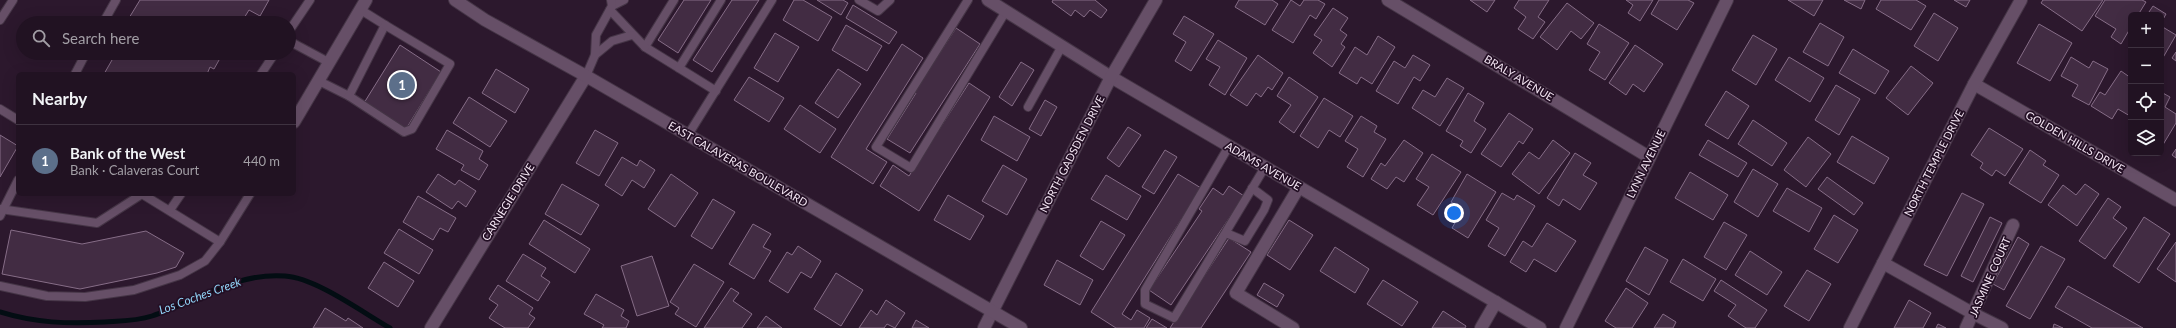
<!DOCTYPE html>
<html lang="en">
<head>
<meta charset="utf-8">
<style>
  body { margin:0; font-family:Lato,sans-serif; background:#291b2a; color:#f1f3f6 }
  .controls { position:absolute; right:12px; top:12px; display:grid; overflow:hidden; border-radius:6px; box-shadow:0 4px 16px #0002 }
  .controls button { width:36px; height:36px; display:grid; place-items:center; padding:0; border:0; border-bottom:1px solid #3e3240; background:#211222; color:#f1f3f6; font:20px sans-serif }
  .you { position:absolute; left:1454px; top:213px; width:14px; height:14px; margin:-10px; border:3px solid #fff; border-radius:50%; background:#1a73e8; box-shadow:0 0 0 6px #1a73e833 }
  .badge { display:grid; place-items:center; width:26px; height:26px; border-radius:50%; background:#0b8043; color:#fff; font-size:13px; font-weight:700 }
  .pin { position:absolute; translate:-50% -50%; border:2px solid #fff; box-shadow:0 1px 4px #0006 }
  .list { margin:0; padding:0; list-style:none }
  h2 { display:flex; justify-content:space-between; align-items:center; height:52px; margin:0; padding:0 16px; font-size:17px }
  h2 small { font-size:13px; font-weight:400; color:#a29ea5 }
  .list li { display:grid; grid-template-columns:26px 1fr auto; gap:12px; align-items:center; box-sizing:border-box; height:72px; padding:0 16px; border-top:1px solid #3e3240 }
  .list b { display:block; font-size:15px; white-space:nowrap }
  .list p { margin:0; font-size:13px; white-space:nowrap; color:#a29ea5 }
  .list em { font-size:13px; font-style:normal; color:#a29ea5 }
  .icon { flex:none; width:22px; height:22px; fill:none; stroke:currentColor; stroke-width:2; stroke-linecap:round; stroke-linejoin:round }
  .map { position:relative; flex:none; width:2176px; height:328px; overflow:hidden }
  .search { position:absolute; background:#211222; box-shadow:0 4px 16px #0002; left:16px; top:16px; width:280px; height:44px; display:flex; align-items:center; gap:10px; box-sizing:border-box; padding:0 14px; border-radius:22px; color:#a29ea5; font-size:15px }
  .panel { position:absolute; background:#211222; box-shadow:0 4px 16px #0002; left:16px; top:72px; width:280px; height:124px; border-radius:6px }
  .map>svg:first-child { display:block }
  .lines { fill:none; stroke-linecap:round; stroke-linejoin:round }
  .stream { stroke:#030d13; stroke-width:5 }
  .building { fill:#422c43; stroke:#866d87 }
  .service-casing { stroke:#453546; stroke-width:10 }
  .minor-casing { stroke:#453546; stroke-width:14 }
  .secondary-casing { stroke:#453546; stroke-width:14 }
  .service { stroke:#664f67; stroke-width:8 }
  .minor { stroke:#664f67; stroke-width:12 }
  .secondary { stroke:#664f67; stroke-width:12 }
  .labels { text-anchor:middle; stroke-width:3.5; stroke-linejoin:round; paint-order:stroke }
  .street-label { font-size:11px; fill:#f4e6f4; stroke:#230f24 }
  .water-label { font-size:12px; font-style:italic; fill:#91d4f7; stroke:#230f24 }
</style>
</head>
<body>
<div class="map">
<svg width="2176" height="328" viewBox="0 0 2176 328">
  <rect width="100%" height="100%" fill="#2c182d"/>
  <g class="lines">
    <path class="stream" d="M 0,312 C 35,323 68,324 105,322 C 121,321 137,321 152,316 C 196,301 237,272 285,276 C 316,278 362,312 390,328"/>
  </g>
  <g class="building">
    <path d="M 140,0 L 269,0 L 260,16 L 249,10 L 241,23 L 134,23 L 129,18 Z"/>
    <path d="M 684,0 L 711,0 L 678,53 L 658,40 Z"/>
    <path d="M 732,0 L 759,0 L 712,72 L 693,60 Z"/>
    <path d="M 794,0 L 803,0 L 832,17 L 818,41 L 783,20 Z"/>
    <path d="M 817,0 L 843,0 L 848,3 L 841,15 Z"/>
    <path d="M 1053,0 L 1095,0 L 1107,10 L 1101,18 L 1090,10 L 1084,17 L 1075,10 L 1071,16 L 1052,2 Z"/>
    <path d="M 1239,0 L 1272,0 L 1278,4 L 1265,25 L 1235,7 Z"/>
    <path d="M 1291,0 L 1300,6 L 1304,0 L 1318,0 L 1325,4 L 1316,19 L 1310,15 L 1293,43 L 1272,30 Z"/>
    <path d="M 1470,0 L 1495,0 L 1487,12 Z"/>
    <path d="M 1519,0 L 1549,0 L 1538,17 L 1545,22 L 1533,39 L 1518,29 L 1526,17 L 1514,8 Z"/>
    <path d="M 1626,0 L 1653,0 L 1640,21 L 1628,13 L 1633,5 Z"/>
    <path d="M 1659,0 L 1688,0 L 1694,3 L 1677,30 L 1651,14 Z"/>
    <path d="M 1788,0 L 1823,0 L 1814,16 Z"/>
    <path d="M 1844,0 L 1865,0 L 1861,9 Z"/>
    <path d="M 1881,0 L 1916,0 L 1926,6 L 1911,30 L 1876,9 Z"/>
    <path d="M 1954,0 L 1970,0 L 1966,7 Z"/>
    <path d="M 2043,0 L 2103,0 L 2082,31 L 2041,3 Z"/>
    <path d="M 2105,0 L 2142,0 L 2146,2 L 2138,15 L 2131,15 L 2131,27 L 2121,44 L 2111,37 L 2116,29 L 2095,16 Z"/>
    <path d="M 1567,3 L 1594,23 L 1581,39 L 1571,31 L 1557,50 L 1540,37 Z"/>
    <path d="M 853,5 L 897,32 L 889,44 L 846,18 Z"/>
    <path d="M 2153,6 L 2166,14 L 2161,23 L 2161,15 L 2147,15 Z"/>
    <path d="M 1333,8 L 1348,18 L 1340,30 L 1347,35 L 1341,44 L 1345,47 L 1332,67 L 1313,53 L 1322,40 L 1314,35 Z"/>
    <path d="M 1934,13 L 1958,28 L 1938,61 L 1914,46 Z"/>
    <path d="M 1184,16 L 1214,34 L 1191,71 L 1175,61 L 1186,42 L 1173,34 Z"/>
    <path d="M 1820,23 L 1844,37 L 1828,66 L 1803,52 Z"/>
    <path d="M 1599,24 L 1629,43 L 1605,80 L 1589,70 L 1600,52 L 1587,44 Z"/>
    <path d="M 2039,24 L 2072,43 L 2050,81 L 2017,63 Z"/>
    <path d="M 846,25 L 882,46 L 867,71 L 832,50 Z"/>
    <path d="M 2161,26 L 2176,35 L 2161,61 Z"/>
    <path d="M 956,28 L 980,44 L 910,153 L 887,139 L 916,93 L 914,92 Z"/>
    <path d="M 775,33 L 799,47 L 778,82 L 754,68 Z"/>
    <path d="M 1753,35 L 1777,49 L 1756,85 L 1732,70 Z"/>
    <path d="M 1378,36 L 1395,47 L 1372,84 L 1361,77 L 1357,84 L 1339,73 L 1355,47 L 1367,55 Z"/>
    <path d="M 1218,40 L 1247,58 L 1225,95 L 1209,85 L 1220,67 L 1206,59 Z"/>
    <path d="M 902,44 L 923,58 L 866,149 L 887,162 L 873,184 L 831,157 Z"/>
    <path d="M 400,45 L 441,72 L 406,129 L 364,103 Z"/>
    <path d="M 1635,45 L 1663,64 L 1644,92 L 1633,84 L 1626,95 L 1609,83 Z"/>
    <path d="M 1853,49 L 1889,71 L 1875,94 L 1839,73 Z"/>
    <path d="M 2176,52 L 2176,61 L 2172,58 Z"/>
    <path d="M 116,53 L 223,53 L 214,69 L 210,67 L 207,74 L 104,74 Z"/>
    <path d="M 1258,55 L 1283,73 L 1272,90 L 1268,87 L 1261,97 L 1256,93 L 1247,106 L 1230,95 Z"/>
    <path d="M 1413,55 L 1430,65 L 1420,81 L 1414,77 L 1398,104 L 1376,91 L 1394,61 L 1405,68 Z"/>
    <path d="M 1789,57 L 1824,78 L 1810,102 L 1775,80 Z"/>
    <path d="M 2071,57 L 2089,68 L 2093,61 L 2108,69 L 2089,105 L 2072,96 L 2078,85 L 2061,76 Z"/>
    <path d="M 1021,62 L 1034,70 L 1012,106 L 999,97 Z"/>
    <path d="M 1911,66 L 1933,83 L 1908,115 L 1886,98 Z"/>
    <path d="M 496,69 L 529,89 L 515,113 L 482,93 Z"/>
    <path d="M 838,69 L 861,84 L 838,118 L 815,103 Z"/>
    <path d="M 2121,71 L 2131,78 L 2131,115 L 2130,116 L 2118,109 L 2112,119 L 2091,106 L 2100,92 L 2105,95 Z"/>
    <path d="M 749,77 L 784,98 L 769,122 L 734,100 Z"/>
    <path d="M 1289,77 L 1318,97 L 1294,133 L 1279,122 L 1291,105 L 1277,96 Z"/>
    <path d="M 1447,78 L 1464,88 L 1440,126 L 1412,108 L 1423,90 L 1435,97 Z"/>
    <path d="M 969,83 L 990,97 L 919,211 L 880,186 L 893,165 L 909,176 Z"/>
    <path d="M 1836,85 L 1860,99 L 1839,135 L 1815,120 Z"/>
    <path d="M 1726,91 L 1749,106 L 1728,139 L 1705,125 Z"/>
    <path d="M 2161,92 L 2170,97 L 2165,107 L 2176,114 L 2176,123 L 2161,148 Z"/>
    <path d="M 1468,93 L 1484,103 L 1474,121 L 1486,129 L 1471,153 L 1460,146 L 1463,141 L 1446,131 Z"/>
    <path d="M 469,97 L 507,121 L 490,147 L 453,123 Z"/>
    <path d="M 1324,98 L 1353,116 L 1340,137 L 1329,130 L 1318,148 L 1300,136 Z"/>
    <path d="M 1045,100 L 1057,107 L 1041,136 L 1029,129 Z"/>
    <path d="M 800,105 L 836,129 L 820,153 L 784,129 Z"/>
    <path d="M 1509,113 L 1533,129 L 1523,144 L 1519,141 L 1501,167 L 1481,154 Z"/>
    <path d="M 994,116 L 1030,137 L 1017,161 L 981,140 Z"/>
    <path d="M 1361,116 L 1377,126 L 1374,132 L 1386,139 L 1363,177 L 1347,167 L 1358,149 L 1345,141 Z"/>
    <path d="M 1753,120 L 1787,143 L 1772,166 L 1738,144 Z"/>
    <path d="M 1128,127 L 1141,135 L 1119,167 L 1107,158 Z"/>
    <path d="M 1989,128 L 2023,149 L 2005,176 L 1996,170 L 1992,176 L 1980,168 L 1983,163 L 1971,155 Z"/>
    <path d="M 447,130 L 483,151 L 479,159 L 488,165 L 479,180 L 461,170 L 464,165 L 436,149 Z"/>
    <path d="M 595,130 L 618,143 L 599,176 L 576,163 Z"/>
    <path d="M 0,135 L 18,146 L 0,177 Z"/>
    <path d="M 1852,136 L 1889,158 L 1874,184 L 1837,162 Z"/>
    <path d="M 1808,137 L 1831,154 L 1806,187 L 1784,170 Z"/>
    <path d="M 1404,140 L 1423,153 L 1404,182 L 1396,177 L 1387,189 L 1371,179 L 1381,163 L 1385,166 Z"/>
    <path d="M 1553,140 L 1570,153 L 1539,194 L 1512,174 L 1529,152 L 1539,159 Z"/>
    <path d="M 1708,140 L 1747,163 L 1738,177 L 1699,155 Z"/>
    <path d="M 2176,149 L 2176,158 L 2172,155 Z"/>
    <path d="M 1165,150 L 1177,157 L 1154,194 L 1142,187 Z"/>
    <path d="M 2030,150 L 2046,161 L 2043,165 L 2059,175 L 2041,203 L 2009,183 Z"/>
    <path d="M 1575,153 L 1591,163 L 1583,175 L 1597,183 L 1580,210 L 1563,199 L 1559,206 L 1547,198 Z"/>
    <path d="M 1432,154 L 1461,172 L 1433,215 L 1417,205 L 1429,187 L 1416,179 Z"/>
    <path d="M 622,157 L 637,166 L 640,160 L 655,170 L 644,188 L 632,180 L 622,196 L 605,185 Z"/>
    <path d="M 1003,165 L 1027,179 L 1007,215 L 982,201 Z"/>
    <path d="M 1753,169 L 1778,184 L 1758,217 L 1734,202 Z"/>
    <path d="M 1690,172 L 1728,195 L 1713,220 L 1675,198 Z"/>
    <path d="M 438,174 L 455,185 L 459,180 L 476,191 L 466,207 L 458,201 L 452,209 L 426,192 Z"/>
    <path d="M 671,174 L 698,193 L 675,227 L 648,209 Z"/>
    <path d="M 1178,174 L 1201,188 L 1122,314 L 1131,320 L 1137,310 L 1150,318 L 1144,328 L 1116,328 L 1091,312 Z"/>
    <path d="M 1467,174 L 1496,192 L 1468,238 L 1452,228 L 1463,209 L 1451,202 Z"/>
    <path d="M 1106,175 L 1141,196 L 1127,220 L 1091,199 Z"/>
    <path d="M 1827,177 L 1863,203 L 1854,215 L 1818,189 Z"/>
    <path d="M 562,184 L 599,205 L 581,235 L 545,214 Z"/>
    <path d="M 2085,184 L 2099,194 L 2077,226 L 2048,205 L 2063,185 L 2076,195 Z"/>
    <path d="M 1229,186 L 1244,196 L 1171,305 L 1149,290 L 1202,211 L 1199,209 L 1213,188 L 1223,195 Z"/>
    <path d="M 1787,188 L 1822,208 L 1809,232 L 1773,211 Z"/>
    <path d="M 1502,193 L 1514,200 L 1517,195 L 1535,206 L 1505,256 L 1488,246 L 1499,228 L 1486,220 Z"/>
    <path d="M 1962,193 L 1984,204 L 1947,276 L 1924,265 Z"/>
    <path d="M 948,195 L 984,216 L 970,240 L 934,220 Z"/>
    <path d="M 418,196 L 456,218 L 448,232 L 440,228 L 433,240 L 403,222 Z"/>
    <path d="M 2108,198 L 2121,207 L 2113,218 L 2127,228 L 2105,259 L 2079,241 Z"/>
    <path d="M 713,199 L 735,212 L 712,249 L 691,236 Z"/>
    <path d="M 1834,215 L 1858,230 L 1838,263 L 1814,249 Z"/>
    <path d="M 1990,217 L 2002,223 L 1973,282 L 1961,276 Z"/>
    <path d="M 2144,217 L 2170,234 L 2139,283 L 2113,266 Z"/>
    <path d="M 544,220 L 590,249 L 575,273 L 529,244 Z"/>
    <path d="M 1289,220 L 1313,235 L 1290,270 L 1267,255 Z"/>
    <path d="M 1101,221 L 1125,235 L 1103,270 L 1080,256 Z"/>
    <path d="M 1724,222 L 1747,235 L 1726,270 L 1704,257 Z"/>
    <path d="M 1547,223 L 1576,241 L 1556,272 L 1534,259 L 1526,272 L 1510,262 L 1523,241 L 1532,247 Z"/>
    <path d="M 753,224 L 771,234 L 763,247 L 771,251 L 754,279 L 729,264 Z"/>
    <path d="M 399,229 L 433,250 L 419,274 L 384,253 Z"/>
    <path d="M 11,230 L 82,244 L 146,231 L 184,253 L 176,267 L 157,273 L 80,289 L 2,274 Z"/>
    <path d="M 2018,237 L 2029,244 L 2004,290 L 1993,284 Z"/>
    <path d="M 1229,238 L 1251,252 L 1201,328 L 1170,328 Z"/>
    <path d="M 2176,242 L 2176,282 L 2157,269 Z"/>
    <path d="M 798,246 L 821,261 L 811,278 L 801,272 L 788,293 L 769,281 L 787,252 L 792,255 Z"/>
    <path d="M 2041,246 L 2065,259 L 2030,319 L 2006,306 Z"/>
    <path d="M 1335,247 L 1369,269 L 1355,293 L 1320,271 Z"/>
    <path d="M 1645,247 L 1668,260 L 1649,295 L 1626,281 Z"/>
    <path d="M 1750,251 L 1782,272 L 1767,295 L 1735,275 Z"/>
    <path d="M 523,254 L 546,268 L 541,276 L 550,282 L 538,301 L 506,281 Z"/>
    <path d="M 652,256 L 669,306 L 637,316 L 621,266 Z"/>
    <path d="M 1683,259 L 1716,279 L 1703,301 L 1670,282 Z"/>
    <path d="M 1057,260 L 1093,280 L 1080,305 L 1044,285 Z"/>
    <path d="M 384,262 L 414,281 L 398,307 L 368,288 Z"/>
    <path d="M 694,264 L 724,282 L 696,327 L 675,314 L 679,308 L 670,302 Z"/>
    <path d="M 1807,270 L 1831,284 L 1809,321 L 1784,306 Z"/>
    <path d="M 836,273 L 863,290 L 841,326 L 814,309 Z"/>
    <path d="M 1383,280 L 1418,302 L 1402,326 L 1367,304 Z"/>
    <path d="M 1721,280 L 1767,310 L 1755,328 L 1746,328 L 1728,316 L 1736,305 L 1714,291 Z"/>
    <path d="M 1264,283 L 1284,295 L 1277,307 L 1257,295 Z"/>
    <path d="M 498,285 L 533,308 L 529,314 L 535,318 L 528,328 L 505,328 L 489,318 L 498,305 L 489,299 Z"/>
    <path d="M 2068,286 L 2143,328 L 2092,328 L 2055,307 Z"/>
    <path d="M 731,288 L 739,293 L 733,301 L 752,314 L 742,328 L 704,328 Z"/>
    <path d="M 1626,288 L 1648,303 L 1632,328 L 1616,328 L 1605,321 Z"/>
    <path d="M 596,294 L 624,310 L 621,316 L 629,321 L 626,328 L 602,328 L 604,325 L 584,314 Z"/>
    <path d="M 886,300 L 905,313 L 895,328 L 887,324 L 884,328 L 859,328 L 871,310 L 877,315 Z"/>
    <path d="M 1909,300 L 1931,313 L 1923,328 L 1894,328 Z"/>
    <path d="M 325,308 L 346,321 L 348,318 L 363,328 L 313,328 Z"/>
    <path d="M 1443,311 L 1466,326 L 1465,328 L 1432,328 Z"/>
    <path d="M 1663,314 L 1676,322 L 1673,328 L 1654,328 Z"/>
    <path d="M 766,316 L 782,328 L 757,328 Z"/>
    <path d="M 1152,319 L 1167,328 L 1146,328 Z"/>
    <path d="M 916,320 L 929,328 L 912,328 Z"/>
    <path d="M 1938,324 L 1946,328 L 1936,328 Z"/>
    <path d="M 2054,324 L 2063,328 L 2053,328 Z"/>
  </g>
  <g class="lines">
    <g class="service-casing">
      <g id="service">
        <path d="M 674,0 L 645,47 L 716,91"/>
        <path d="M 859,0 L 878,11 L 890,0"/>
        <path d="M 968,0 L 876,147 L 911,168 L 1006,11"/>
        <path d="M 612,6 L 624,0"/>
        <path d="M 610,10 L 645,47"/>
        <path d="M 0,20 L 13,0"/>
        <path d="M 103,23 L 116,0"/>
        <path d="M 289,31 L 310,0"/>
        <path d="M 289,41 L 330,63"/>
        <path d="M 595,55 L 612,41 L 632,35"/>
        <path d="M 679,68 L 721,0"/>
        <path d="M 75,74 L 86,53"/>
        <path d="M 261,74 L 275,53"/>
        <path d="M 586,76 L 595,55 L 596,35 L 612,6 L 611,0"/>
        <path d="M 319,81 L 349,96 L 385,25 L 361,10"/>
        <path d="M 349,96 L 404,132 L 412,129 L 450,64 L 385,25"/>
        <path d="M 1028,107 L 1062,46"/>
        <path d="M 0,109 L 18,120"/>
        <path d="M 688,135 L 772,0"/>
        <path d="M 1229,146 L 1145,290 L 1145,304 L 1174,318 L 1265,167"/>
        <path d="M 142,194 L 220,242"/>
        <path d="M 0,209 L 97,223 L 142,194"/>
        <path d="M 170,210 L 181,194"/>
        <path d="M 0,216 L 18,180"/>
        <path d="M 1226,233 L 1245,241 L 1264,210 L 1268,200 L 1252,188"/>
        <path d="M 0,286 L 47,296 L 85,297 L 134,290 L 180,275 L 205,261 L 220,242 L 250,194"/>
      </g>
    </g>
    <g class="minor-casing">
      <g id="minor">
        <path d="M 988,0 L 1111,77 L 1540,328"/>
        <path d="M 1388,0 L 1649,157"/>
        <path d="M 1974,84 L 2176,200"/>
        <path d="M 294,122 L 366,0"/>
        <path d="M 1883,263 L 1974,314 L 2002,328"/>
        <path d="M 431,328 L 586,76"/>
        <path d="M 984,328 L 1111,77 L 1156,0"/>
        <path d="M 1293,328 L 1236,293 L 1299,187"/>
        <path d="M 1481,328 L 1496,302"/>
        <path d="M 1566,328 L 1727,0"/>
        <path d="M 1850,328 L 1974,84 L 2021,0"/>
        <path d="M 1966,328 L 2013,225"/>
      </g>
    </g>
    <g class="secondary-casing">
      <path id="secondary" d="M 455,0 L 485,20 L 586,76 L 1021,328"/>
    </g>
    <use href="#service" class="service"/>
    <use href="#minor" class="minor"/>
    <use href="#secondary" class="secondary"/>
  </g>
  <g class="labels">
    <g class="street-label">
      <text transform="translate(1519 78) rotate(31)" y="4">BRALY AVENUE</text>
      <text transform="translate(2075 142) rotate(30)" y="4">GOLDEN HILLS DRIVE</text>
      <text transform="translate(1072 154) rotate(-63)" y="4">NORTH GADSDEN DRIVE</text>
      <text transform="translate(1934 163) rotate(-63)" y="4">NORTH TEMPLE DRIVE</text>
      <text transform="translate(738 164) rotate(30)" y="4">EAST CALAVERAS BOULEVARD</text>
      <text transform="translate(1646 164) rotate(-64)" y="4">LYNN AVENUE</text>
      <text transform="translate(1263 166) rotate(30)" y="4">ADAMS AVENUE</text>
      <text transform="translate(508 202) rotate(-58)" y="4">CARNEGIE DRIVE</text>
      <text transform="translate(1990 277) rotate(-66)" y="4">JASMINE COURT</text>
    </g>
    <g class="water-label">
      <text transform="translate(200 296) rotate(-20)" y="4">Los Coches Creek</text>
    </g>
  </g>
</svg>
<div class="controls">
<button>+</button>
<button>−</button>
<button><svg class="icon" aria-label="locate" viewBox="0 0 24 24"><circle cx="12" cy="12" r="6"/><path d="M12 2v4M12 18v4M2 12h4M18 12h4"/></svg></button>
<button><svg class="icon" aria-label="layers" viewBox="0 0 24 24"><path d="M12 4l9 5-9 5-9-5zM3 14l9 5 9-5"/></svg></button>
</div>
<div class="you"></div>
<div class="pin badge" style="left:402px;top:85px;background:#5c6f8a">1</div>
<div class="search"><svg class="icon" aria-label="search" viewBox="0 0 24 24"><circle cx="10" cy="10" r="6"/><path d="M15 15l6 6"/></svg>Search here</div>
<section class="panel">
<h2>Nearby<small></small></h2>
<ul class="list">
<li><span class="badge" style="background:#5c6f8a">1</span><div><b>Bank of the West</b><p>Bank · Calaveras Court</p></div><em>440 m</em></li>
</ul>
</section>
</div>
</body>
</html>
